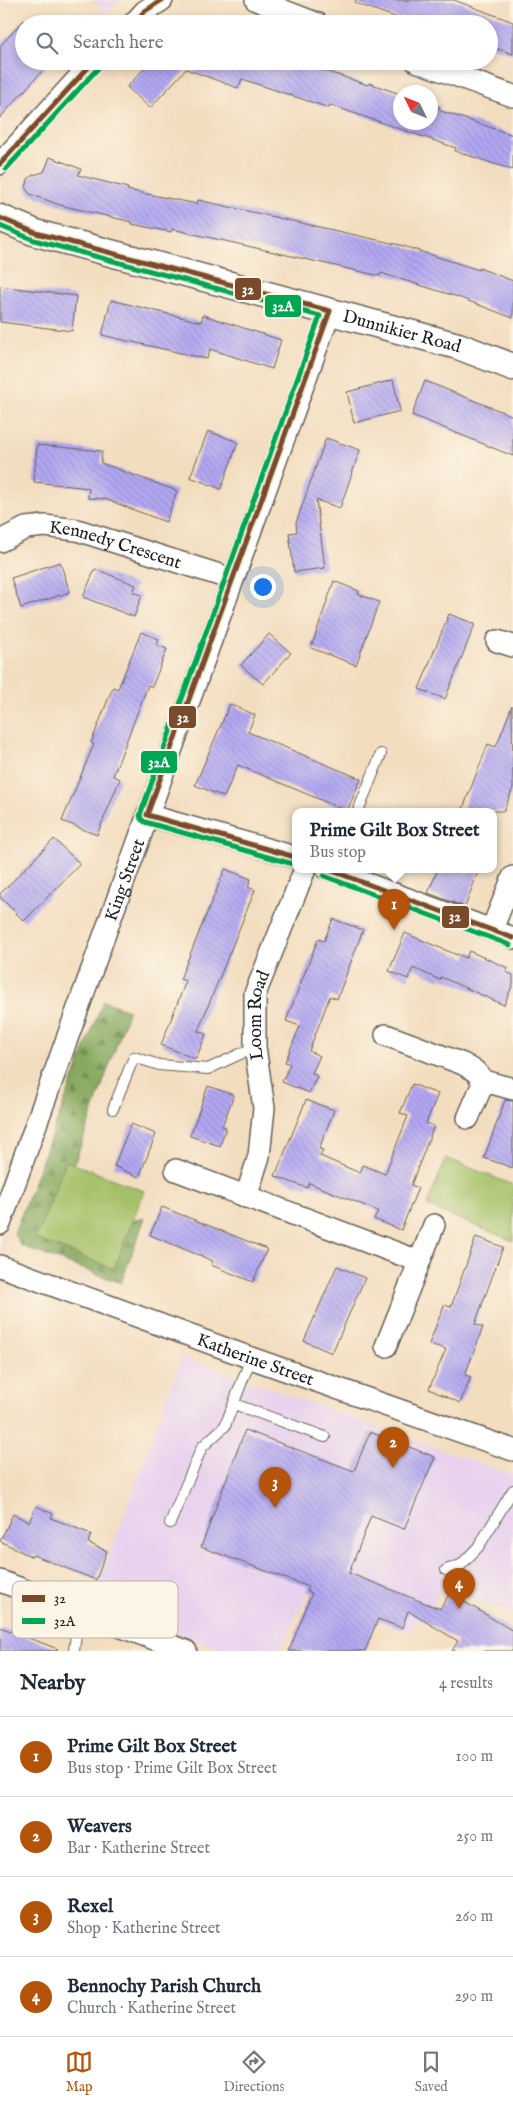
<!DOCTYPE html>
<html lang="en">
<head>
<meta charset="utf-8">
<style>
  body { margin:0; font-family:"IM FELL English",serif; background:#f6f6f7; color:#1f2937 }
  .compass { position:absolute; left:393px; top:85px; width:45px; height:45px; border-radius:50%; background:#fff; box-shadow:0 2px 8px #0003; rotate:313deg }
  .you { position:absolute; left:262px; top:586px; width:18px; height:18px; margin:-12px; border:4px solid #fff; border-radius:50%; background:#1a73e8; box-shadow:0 0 0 8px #1a73e833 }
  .badge { display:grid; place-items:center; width:32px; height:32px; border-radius:50%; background:#b45309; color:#fff; font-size:16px; font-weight:700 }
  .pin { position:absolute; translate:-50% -41px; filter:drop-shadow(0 1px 2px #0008) }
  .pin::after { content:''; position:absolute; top:26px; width:18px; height:15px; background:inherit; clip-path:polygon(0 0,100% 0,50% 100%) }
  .popup { position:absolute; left:292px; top:808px; width:205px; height:65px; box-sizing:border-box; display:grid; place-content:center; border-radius:10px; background:#fff; filter:drop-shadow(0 1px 4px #0005); font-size:16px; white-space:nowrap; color:#747a83 }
  .popup b { font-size:19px; color:#1f2937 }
  .popup::after { content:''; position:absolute; left:50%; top:100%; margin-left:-10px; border:10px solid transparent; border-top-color:#fff }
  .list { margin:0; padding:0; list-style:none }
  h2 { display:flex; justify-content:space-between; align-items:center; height:65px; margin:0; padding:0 20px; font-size:21px }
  h2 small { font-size:16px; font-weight:400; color:#747a83 }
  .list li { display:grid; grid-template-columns:32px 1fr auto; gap:15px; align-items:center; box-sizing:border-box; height:80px; padding:0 20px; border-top:1px solid #e0e1e3 }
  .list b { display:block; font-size:19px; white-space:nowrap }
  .list p { margin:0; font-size:16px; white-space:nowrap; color:#747a83 }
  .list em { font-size:16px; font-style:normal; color:#747a83 }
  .icon { flex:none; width:28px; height:28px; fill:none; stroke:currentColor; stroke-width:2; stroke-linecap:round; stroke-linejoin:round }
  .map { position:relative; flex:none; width:513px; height:1651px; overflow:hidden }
  .search { position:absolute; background:#fff; box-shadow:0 2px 8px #0003; left:15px; right:15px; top:15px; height:55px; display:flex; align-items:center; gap:12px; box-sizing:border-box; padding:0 18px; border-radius:28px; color:#747a83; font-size:19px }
  .sheet { height:385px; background:#fff }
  nav { display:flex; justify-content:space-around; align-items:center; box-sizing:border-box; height:70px; border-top:1px solid #e0e1e3; background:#fff; font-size:14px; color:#747a83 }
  nav a { display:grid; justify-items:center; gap:2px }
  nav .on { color:#b45309 }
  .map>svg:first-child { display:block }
  .built { fill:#e8d2ee }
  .forest { fill:url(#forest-firs); stroke:#50623c }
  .park { fill:#a5c168; stroke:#606e42 }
  .building { fill:url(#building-back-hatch) }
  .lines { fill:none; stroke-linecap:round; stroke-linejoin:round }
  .service-casing { stroke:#676055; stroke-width:12 }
  .minor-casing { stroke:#676055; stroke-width:24 }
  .tertiary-casing { stroke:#676055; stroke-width:29 }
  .service { stroke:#fff; stroke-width:10 }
  .minor { stroke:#fff; stroke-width:21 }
  .tertiary { stroke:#fff; stroke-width:26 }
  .bus-1-casing { stroke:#fcf5e5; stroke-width:9 }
  .bus-2-casing { stroke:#fcf5e5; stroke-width:9 }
  .bus-1 { stroke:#7a4b2a; stroke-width:5 }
  .bus-2 { stroke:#00a651; stroke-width:5 }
  .labels { text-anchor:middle; stroke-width:4.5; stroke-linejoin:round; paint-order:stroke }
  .street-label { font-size:18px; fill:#1c1c1c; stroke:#fcf5e5 }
  .key { fill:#fcf5e5; stroke:#b9b4a9; stroke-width:1 }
  .key-label { font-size:14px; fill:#1c1c1c }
  .line-badge { stroke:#fcf5e5; stroke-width:2 }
  .badge-label { font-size:14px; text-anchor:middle; font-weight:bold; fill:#fff }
</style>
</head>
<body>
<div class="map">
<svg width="513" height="1651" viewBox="0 0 513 1651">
  <defs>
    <pattern id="forest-firs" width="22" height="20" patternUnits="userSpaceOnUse" patternTransform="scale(1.25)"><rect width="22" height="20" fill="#84a75c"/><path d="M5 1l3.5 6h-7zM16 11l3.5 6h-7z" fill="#6b874b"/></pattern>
    <pattern id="building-back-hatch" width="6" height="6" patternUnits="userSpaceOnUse" patternTransform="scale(1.25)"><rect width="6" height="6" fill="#b2a7f2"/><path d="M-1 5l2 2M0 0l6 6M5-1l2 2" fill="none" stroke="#988fcf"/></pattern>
  </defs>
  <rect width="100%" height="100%" fill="#fcf5e5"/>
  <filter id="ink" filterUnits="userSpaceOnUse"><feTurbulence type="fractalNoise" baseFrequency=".02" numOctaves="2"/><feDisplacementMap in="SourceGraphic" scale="10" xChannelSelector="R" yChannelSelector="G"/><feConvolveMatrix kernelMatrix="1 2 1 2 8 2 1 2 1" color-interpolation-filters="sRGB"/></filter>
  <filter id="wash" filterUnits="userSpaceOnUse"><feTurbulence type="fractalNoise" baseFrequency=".0096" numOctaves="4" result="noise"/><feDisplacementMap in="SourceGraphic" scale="20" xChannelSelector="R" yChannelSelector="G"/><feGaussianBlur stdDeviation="1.12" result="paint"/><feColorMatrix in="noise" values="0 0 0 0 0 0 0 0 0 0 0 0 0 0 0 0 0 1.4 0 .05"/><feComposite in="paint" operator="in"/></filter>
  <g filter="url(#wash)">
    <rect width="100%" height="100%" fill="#f3ddbf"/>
    <g class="built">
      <path d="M 92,0 L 120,0 L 106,13 Z"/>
      <path d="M 182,1357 L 513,1475 L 513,1614 L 444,1588 L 408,1632 L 308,1592 L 280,1651 L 224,1651 L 92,1601 Z"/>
    </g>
    <path class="forest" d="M 103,1001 L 129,1010 L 51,1229 L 120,1224 L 145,1218 L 121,1283 L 21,1246 L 14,1234 Z"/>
    <g class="park">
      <path d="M 446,1158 L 513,1185 L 513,1241 L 427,1206 Z"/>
      <path d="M 66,1161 L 144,1191 L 114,1269 L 36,1239 Z"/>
    </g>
    <g id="blocks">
      <g class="building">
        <path d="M 356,0 L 454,0 L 513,22 L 513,54 L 489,46 L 489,24 L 415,24 L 355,3 Z"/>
        <path d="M 24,20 L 24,61 L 51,61 L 0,118 L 0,46 Z"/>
        <path d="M 151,61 L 295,61 L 368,85 L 369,83 L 400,94 L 400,122 L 430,122 L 430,104 L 440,107 L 438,110 L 513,135 L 513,170 L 455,151 L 456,148 L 330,105 L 329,108 L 242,79 L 238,88 L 186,69 L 150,108 L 127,87 Z"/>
        <path d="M 50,157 L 81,169 L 78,175 L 128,188 L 127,190 L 197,204 L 198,200 L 288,220 L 400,245 L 479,270 L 479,268 L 513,281 L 513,318 L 458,297 L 381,273 L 380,276 L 172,229 L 171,232 L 132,224 L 132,222 L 60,205 L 30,194 L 26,189 L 28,179 L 33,175 L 44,172 Z"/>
        <path d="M 0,286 L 76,296 L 72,331 L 0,322 Z"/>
        <path d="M 111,300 L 201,322 L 203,315 L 281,340 L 272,369 L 210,349 L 207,359 L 102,335 Z"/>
        <path d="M 393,380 L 400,411 L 354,423 L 347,392 Z"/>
        <path d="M 425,381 L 513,416 L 513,456 L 412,415 Z"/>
        <path d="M 208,431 L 238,442 L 221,489 L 190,477 Z"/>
        <path d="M 326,438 L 360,450 L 340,508 L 316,500 L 325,568 L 294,572 L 289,533 L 297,532 L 296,523 Z"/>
        <path d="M 37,445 L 102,451 L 101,463 L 177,491 L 166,522 L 105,499 L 88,498 L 89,488 L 34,482 Z"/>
        <path d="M 60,562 L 70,592 L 21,608 L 11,578 Z"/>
        <path d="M 95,569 L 136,585 L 133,592 L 142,595 L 134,617 L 83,597 Z"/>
        <path d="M 334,581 L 359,591 L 358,594 L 379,602 L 356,665 L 311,648 Z"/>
        <path d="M 449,614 L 475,624 L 445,699 L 419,689 Z"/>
        <path d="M 141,632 L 159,639 L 157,645 L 167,649 L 152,687 L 148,685 L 113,776 L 120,779 L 97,835 L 62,821 L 94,744 L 91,743 L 113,687 L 118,689 Z"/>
        <path d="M 269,634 L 291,653 L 263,684 L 241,665 Z"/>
        <path d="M 230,704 L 255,715 L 248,732 L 361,779 L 347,811 L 238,765 L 224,797 L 195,785 Z"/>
        <path d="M 512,706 L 513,788 L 504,811 L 462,811 L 488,744 L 496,747 Z"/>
        <path d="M 54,839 L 80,864 L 24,921 L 0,897 L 0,894 Z"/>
        <path d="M 225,869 L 251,879 L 248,887 L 255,890 L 198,1031 L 206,1034 L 196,1059 L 161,1045 L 186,981 L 180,979 Z"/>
        <path d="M 438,869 L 479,869 L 465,907 L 428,893 Z"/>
        <path d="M 333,919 L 363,930 L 337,999 L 330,996 L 309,1051 L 320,1056 L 312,1073 L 317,1076 L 309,1093 L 282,1082 L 290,1064 L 285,1062 L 300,1026 L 286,1021 L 318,939 L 324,941 Z"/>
        <path d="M 405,933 L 457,955 L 457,954 L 466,958 L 469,951 L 508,968 L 506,972 L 513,975 L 513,984 L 504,1005 L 441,977 L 440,980 L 413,968 L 408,979 L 389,971 Z"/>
        <path d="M 412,1084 L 438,1094 L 426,1123 L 434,1126 L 411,1185 L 418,1188 L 401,1230 L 374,1219 L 378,1211 L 309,1183 L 307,1188 L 275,1176 L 306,1100 L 334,1110 L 319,1149 L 323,1150 L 320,1156 L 360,1173 L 363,1165 L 385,1174 L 408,1116 L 400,1113 Z"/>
        <path d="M 208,1086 L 234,1095 L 222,1126 L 226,1127 L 220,1146 L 190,1136 Z"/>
        <path d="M 505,1100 L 513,1101 L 513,1168 L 484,1158 Z"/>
        <path d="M 131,1124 L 156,1134 L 139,1177 L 114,1166 Z"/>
        <path d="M 162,1207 L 267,1249 L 253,1282 L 211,1265 L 213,1261 L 150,1235 Z"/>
        <path d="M 476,1237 L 503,1247 L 475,1324 L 483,1327 L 465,1375 L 471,1377 L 460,1403 L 429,1389 L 446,1349 L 429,1344 L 444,1305 L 451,1307 Z"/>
        <path d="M 337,1266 L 365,1278 L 332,1353 L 304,1341 Z"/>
        <path d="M 245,1430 L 354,1471 L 370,1432 L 435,1457 L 404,1529 L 371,1516 L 349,1573 L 440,1609 L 450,1593 L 513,1631 L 513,1651 L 452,1651 L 458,1641 L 408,1611 L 402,1628 L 378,1619 L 365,1651 L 289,1651 L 312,1593 L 307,1591 L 309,1587 L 201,1547 Z"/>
        <path d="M 36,1506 L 53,1514 L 51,1518 L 91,1534 L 88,1543 L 107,1551 L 96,1580 L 33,1555 L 32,1557 L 0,1541 L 13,1514 L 29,1522 Z"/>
        <path d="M 0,1627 L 58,1649 L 57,1651 L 0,1651 Z"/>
      </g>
    </g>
  </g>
  <g filter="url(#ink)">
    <use href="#blocks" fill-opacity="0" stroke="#676055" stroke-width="1"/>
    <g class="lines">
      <g class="service-casing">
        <g id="service">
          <path d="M 358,811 L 381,754"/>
          <path d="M 113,1109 L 134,1057 L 159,1065 L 208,1069 L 255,1047"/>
          <path d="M 234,1404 L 325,1437"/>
          <path d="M 170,1523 L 202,1447 L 225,1426 L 251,1358"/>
          <path d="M 446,1570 L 461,1565 L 479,1546 L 513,1490"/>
          <path d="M 74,1651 L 77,1626 L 82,1612"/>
        </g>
      </g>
      <g class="minor-casing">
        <g id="minor">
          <path d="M 256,0 L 318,24"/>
          <path d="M 133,24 L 145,11 L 162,0"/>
          <path d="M 416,61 L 513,96"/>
          <path d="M 0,164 L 94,61"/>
          <path id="s1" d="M 0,541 L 26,528 L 45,526 L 77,530 L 232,579"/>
          <path d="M 497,641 L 513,646"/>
          <path d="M 147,815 L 295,857"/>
          <path d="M 327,869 L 513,938"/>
          <path d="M 492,929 L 513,877"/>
          <path d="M 386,1035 L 463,1064 L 475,1071 L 484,1081 L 513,1089"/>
          <path d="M 468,1118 L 484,1081"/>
          <path d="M 176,1170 L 418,1261"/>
          <path id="s2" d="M 246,1197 L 259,1156 L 264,1108 L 255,1047 L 255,994 L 305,869"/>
          <path id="s3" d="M 0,1224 L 330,311"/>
          <path id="s4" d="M 0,1266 L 251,1358 L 513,1450"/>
          <path d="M 386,1346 L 434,1225"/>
          <path d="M 0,1581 L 186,1651"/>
        </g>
      </g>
      <g class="tertiary-casing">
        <g id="tertiary">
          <path id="s5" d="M 0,218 L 36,233 L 458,346 L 513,367"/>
        </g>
      </g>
      <use href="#service" class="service"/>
      <use href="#minor" class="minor"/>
      <use href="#tertiary" class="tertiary"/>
      <g class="bus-1-casing">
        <g id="bus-1">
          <path d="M 133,24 L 145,11 L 162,0"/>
          <path d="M 0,164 L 94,61"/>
          <path d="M 0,218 L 36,233 L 330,311 L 147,815 L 295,857"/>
          <path d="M 327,869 L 513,938"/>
        </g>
      </g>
      <g class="bus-2-casing">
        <g id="bus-2">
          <path d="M 6,169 L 100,66"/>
          <path d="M 0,226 L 34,240 L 320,316 L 140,815 L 141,819 L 145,822 L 293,864"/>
          <path d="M 324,876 L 510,945"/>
        </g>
      </g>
      <use href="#bus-1" class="bus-1"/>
      <use href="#bus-2" class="bus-2"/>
    </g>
  </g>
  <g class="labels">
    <g class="street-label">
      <text dy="6" stroke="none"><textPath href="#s5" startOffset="418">Dunnikier Road</textPath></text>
      <text dy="6" stroke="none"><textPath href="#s1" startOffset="121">Kennedy Crescent</textPath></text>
      <text dy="6" stroke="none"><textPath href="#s3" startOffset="366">King Street</textPath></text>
      <text dy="6" stroke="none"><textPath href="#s2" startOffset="185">Loom Road</textPath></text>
      <text dy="6" stroke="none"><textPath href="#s4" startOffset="272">Katherine Street</textPath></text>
    </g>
  </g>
  <rect x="12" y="1581" width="166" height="57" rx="8" class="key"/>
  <rect x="22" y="1595" width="23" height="7" fill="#7a4b2a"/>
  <rect x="22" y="1618" width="23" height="6" fill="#00a651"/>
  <g class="key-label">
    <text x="54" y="1603">32</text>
    <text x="54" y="1626">32A</text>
  </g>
  <g class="line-badge">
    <rect x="234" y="277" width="28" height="24" rx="5" fill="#7a4b2a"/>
    <rect x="264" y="294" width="38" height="24" rx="5" fill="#00a651"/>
    <rect x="168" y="705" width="29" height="24" rx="5" fill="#7a4b2a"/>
    <rect x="140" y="750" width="38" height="24" rx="5" fill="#00a651"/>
    <rect x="441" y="905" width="29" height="24" rx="5" fill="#7a4b2a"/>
  </g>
  <g class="badge-label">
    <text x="248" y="294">32</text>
    <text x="283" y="311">32A</text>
    <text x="183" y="722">32</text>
    <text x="159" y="767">32A</text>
    <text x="455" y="921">32</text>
  </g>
</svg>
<svg class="compass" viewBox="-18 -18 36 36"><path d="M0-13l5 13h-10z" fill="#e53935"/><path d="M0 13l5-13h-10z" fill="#747a83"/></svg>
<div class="you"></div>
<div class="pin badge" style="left:394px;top:930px">1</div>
<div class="popup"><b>Prime Gilt Box Street</b>Bus stop</div>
<div class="pin badge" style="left:393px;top:1468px">2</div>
<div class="pin badge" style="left:275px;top:1508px">3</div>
<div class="pin badge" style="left:459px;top:1609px">4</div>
<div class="search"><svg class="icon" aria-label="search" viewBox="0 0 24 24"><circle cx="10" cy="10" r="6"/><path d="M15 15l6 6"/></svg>Search here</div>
</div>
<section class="sheet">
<h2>Nearby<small>4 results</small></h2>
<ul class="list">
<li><span class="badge">1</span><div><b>Prime Gilt Box Street</b><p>Bus stop · Prime Gilt Box Street</p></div><em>100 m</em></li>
<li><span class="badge">2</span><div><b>Weavers</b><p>Bar · Katherine Street</p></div><em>250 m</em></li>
<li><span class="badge">3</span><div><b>Rexel</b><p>Shop · Katherine Street</p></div><em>260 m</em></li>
<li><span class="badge">4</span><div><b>Bennochy Parish Church</b><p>Church · Katherine Street</p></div><em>290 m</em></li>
</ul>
</section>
<nav>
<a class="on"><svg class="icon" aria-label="map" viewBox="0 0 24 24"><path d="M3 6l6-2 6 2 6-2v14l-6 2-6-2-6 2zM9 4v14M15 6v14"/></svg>Map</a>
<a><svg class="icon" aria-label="directions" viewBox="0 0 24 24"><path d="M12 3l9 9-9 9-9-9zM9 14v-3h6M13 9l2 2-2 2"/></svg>Directions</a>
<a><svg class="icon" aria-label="saved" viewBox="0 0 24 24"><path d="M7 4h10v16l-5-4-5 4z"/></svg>Saved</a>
</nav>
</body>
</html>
